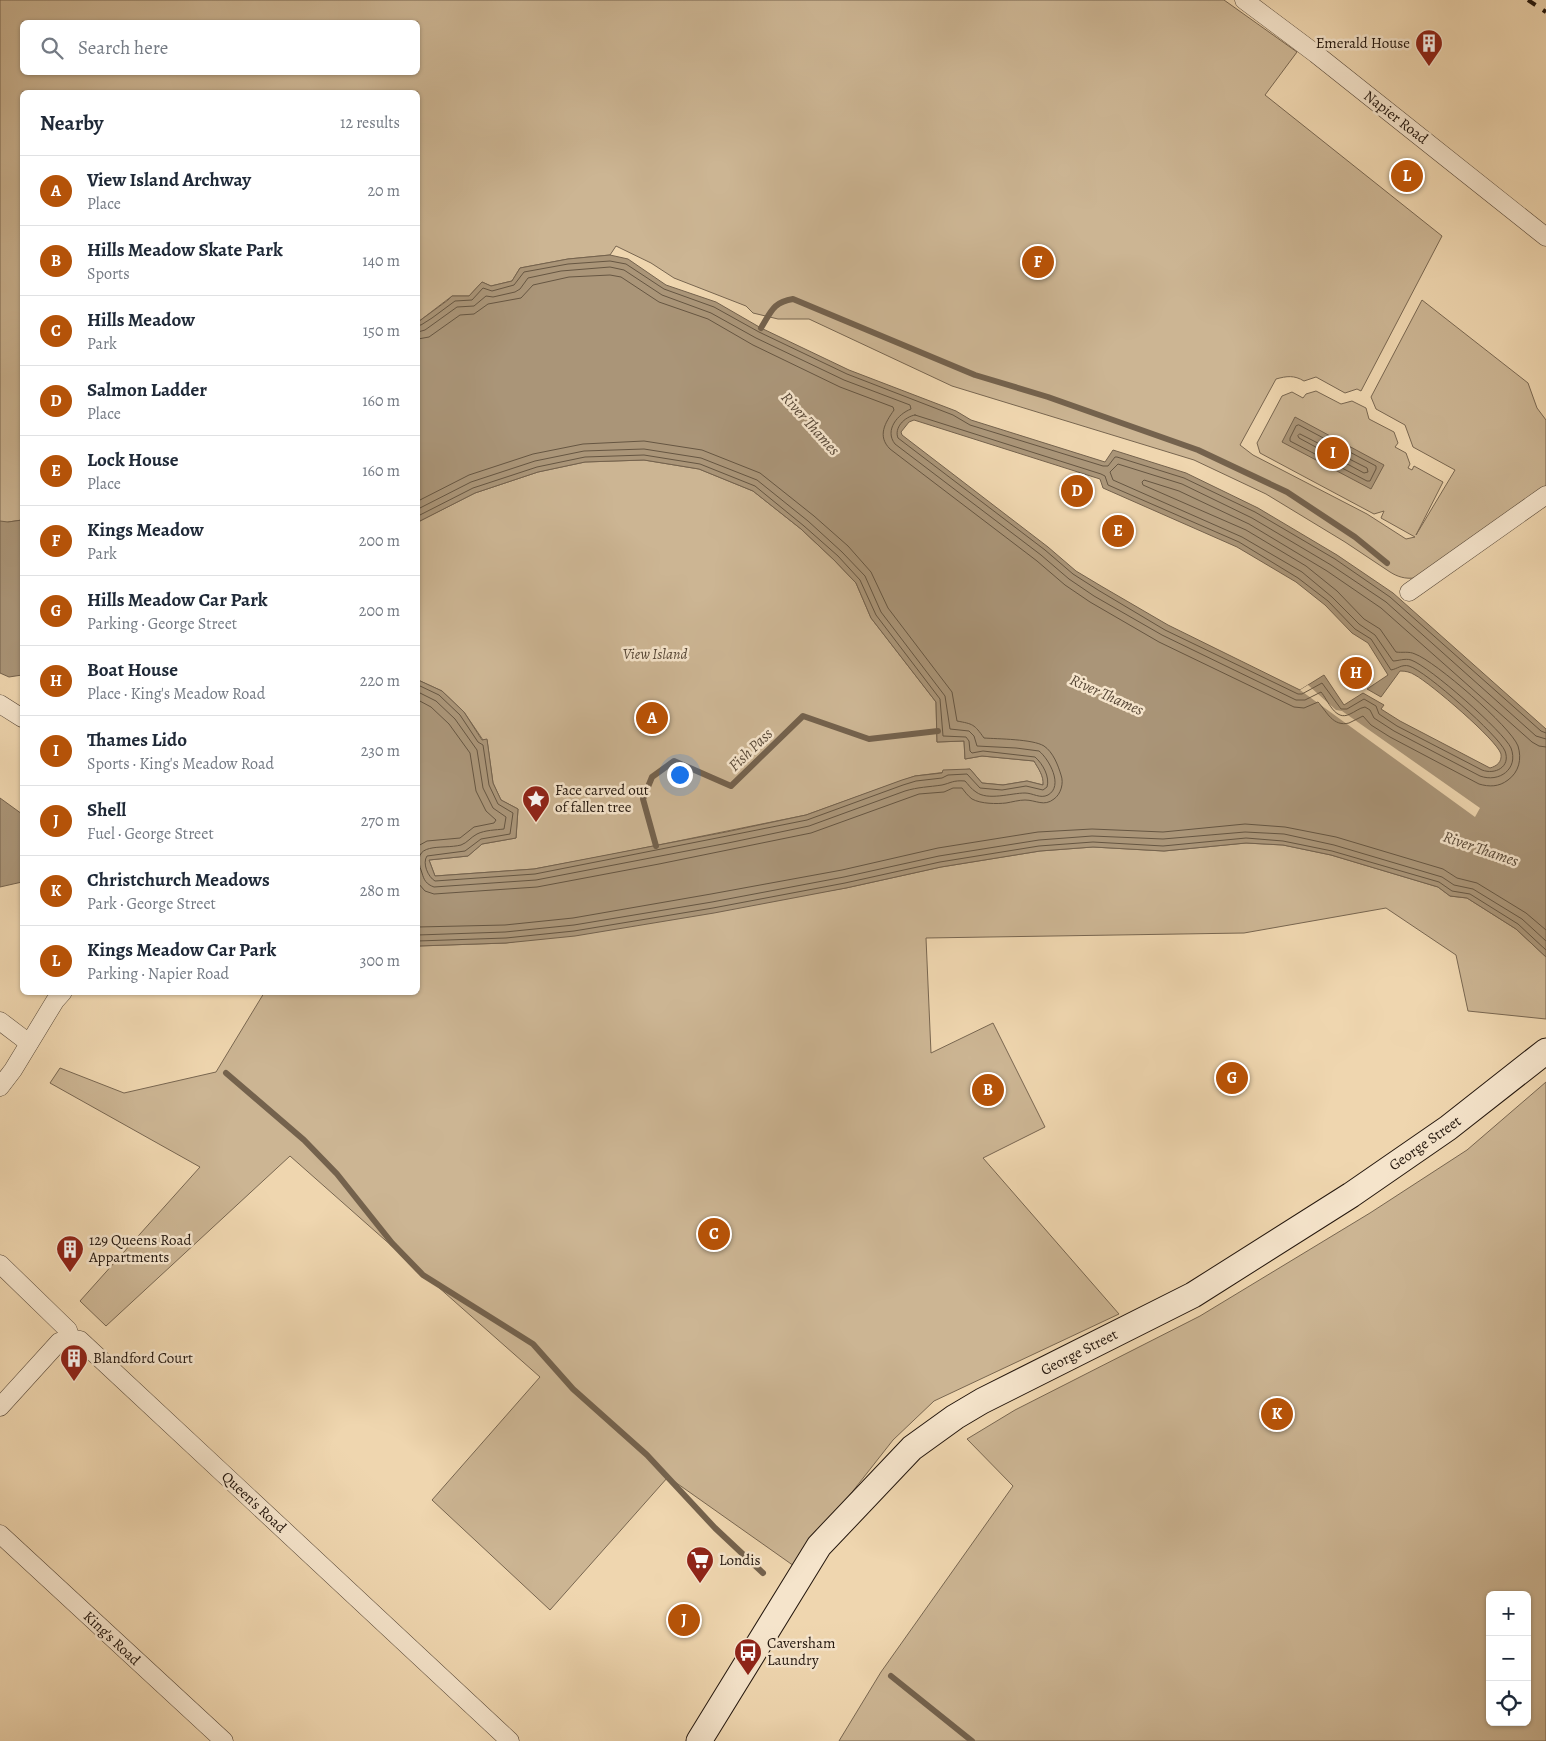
<!DOCTYPE html>
<html lang="en">
<head>
<meta charset="utf-8">
<style>
  body { margin:0; font-family:Alegreya,serif; background:#f2f2f3; color:#1f2937 }
  .controls { position:absolute; right:15px; bottom:15px; display:grid; overflow:hidden; border-radius:8px; box-shadow:0 1px 4px #0004 }
  .controls button { width:45px; height:45px; display:grid; place-items:center; padding:0; border:0; border-bottom:1px solid #e0e1e3; background:#fff; color:#1f2937; font:25px sans-serif }
  .you { position:absolute; left:679px; top:774px; width:18px; height:18px; margin:-12px; border:4px solid #fff; border-radius:50%; background:#1a73e8; box-shadow:0 0 0 8px #1a73e833 }
  .badge { display:grid; place-items:center; width:32px; height:32px; border-radius:50%; background:#b45309; color:#fff; font-size:16px; font-weight:700 }
  .pin { position:absolute; translate:-50% -50%; border:2px solid #fff; box-shadow:0 1px 5px #0006 }
  .list { margin:0; padding:0; list-style:none }
  h2 { display:flex; justify-content:space-between; align-items:center; height:65px; margin:0; padding:0 20px; font-size:21px }
  h2 small { font-size:16px; font-weight:400; color:#747a83 }
  .list li { display:grid; grid-template-columns:32px 1fr auto; gap:15px; align-items:center; box-sizing:border-box; height:70px; padding:0 20px; border-top:1px solid #e0e1e3 }
  .list b { display:block; font-size:19px; white-space:nowrap }
  .list p { margin:0; font-size:16px; white-space:nowrap; color:#747a83 }
  .list em { font-size:16px; font-style:normal; color:#747a83 }
  .icon { flex:none; width:28px; height:28px; fill:none; stroke:currentColor; stroke-width:2; stroke-linecap:round; stroke-linejoin:round }
  .map { position:relative; flex:none; width:1546px; height:1741px; overflow:hidden }
  .search { position:absolute; background:#fff; box-shadow:0 1px 4px #0004; left:20px; top:20px; width:400px; height:55px; display:flex; align-items:center; gap:12px; box-sizing:border-box; padding:0 18px; border-radius:8px; color:#747a83; font-size:19px }
  .panel { position:absolute; background:#fff; box-shadow:0 1px 4px #0004; left:20px; top:90px; width:400px; height:905px; border-radius:8px }
  .map>svg:first-child { display:block }
  .green { fill:#ccb593; stroke:#786650; fill-rule:evenodd }
  .water { fill:#aa9578; stroke:#74624d; fill-rule:evenodd }
  .pier { fill:#efd6af }
  .lines { fill:none; stroke-linecap:round; stroke-linejoin:round }
  .shore { stroke:#665642; stroke-width:1 }
  .stream { stroke:#74624d; stroke-width:6 }
  .minor-casing { stroke:#564636; stroke-width:19 }
  .secondary-casing { stroke:#23160d; stroke-width:27 }
  .minor { stroke:#f5e4cb; stroke-width:18 }
  .secondary { stroke:#f5e4cb; stroke-width:25 }
  .rail { stroke:#23160d; stroke-width:4; stroke-dasharray:9 9; stroke-linecap:butt }
  .labels { text-anchor:middle; stroke-width:5; stroke-linejoin:round; paint-order:stroke }
  .poi-label { font-size:15px; fill:#23160d; stroke:#f5e4cb; text-anchor:start }
  .street-label { font-size:15px; fill:#23160d; stroke:#f5e4cb }
  .park-label { font-size:15px; font-style:italic; fill:#564635; stroke:#f5e4cb }
  .water-label { font-size:16px; font-style:italic; fill:#594938; stroke:#f5e4cb }
</style>
</head>
<body>
<div class="map">
<svg width="1546" height="1741" viewBox="0 0 1546 1741">
  <rect width="100%" height="100%" fill="#efd6af"/>
  <filter id="stains"><feTurbulence type="fractalNoise" baseFrequency=".004" numOctaves="4"/><feColorMatrix values="0 0 0 0 .2 0 0 0 0 .09 0 0 0 0 .02 0 0 0 .5 -.17"/></filter>
  <radialGradient id="worn" r=".72"><stop offset=".6" stop-color="#630" stop-opacity="0"/><stop offset="1" stop-color="#630" stop-opacity=".3"/></radialGradient>
  <g class="green">
    <path d="M 0,0 L 1224,0 L 1297,52 L 1265,95 L 1442,236 L 1361,391 L 1357,389 L 1345,393 L 1316,377 L 1304,381 C 1294,375 1287,376 1276,379 L 1240,445 L 1253,455 L 1367,514 L 1406,539 L 1415,537 L 1381,518 L 1384,511 L 1374,514 L 1260,453 L 1257,443 L 1282,396 L 1292,392 L 1303,398 L 1306,394 L 1316,391 L 1341,404 L 1352,401 L 1366,408 L 1369,419 L 1394,432 L 1398,443 L 1395,447 L 1406,453 L 1410,464 L 1408,468 L 1412,470 L 1414,466 L 1443,482 L 1416,535 L 1455,470 L 1413,447 L 1405,425 L 1376,409 L 1371,397 L 1422,300 L 1528,383 L 1537,408 L 1546,420 L 1546,490 L 1415,578 C 1405,579 1398,577 1390,572 L 1345,542 L 1266,494 L 1194,460 L 952,386 L 809,319 L 778,319 L 753,313 L 746,306 L 674,278 L 651,263 L 616,246 L 610,255 L 568,259 L 520,268 L 512,281 L 491,286 L 482,282 L 469,296 L 452,296 L 418,322 L 418,92 L 22,92 L 22,520 L 8,522 L 0,526 ZM 22,22 L 418,22 L 418,72 L 22,72 Z"/>
    <path d="M 644,460 L 699,469 L 753,491 L 801,529 L 834,560 L 856,583 L 871,618 L 936,702 L 937,742 L 964,741 L 965,759 L 982,756 L 1034,761 C 1038,768 1045,777 1043,785 L 1027,781 L 1003,785 L 982,783 L 970,769 L 915,776 L 806,815 L 609,855 L 534,869 L 435,876 L 429,860 L 468,856 L 482,844 L 516,838 L 518,809 L 501,800 L 493,783 L 487,740 L 483,740 L 464,712 L 442,691 L 418,680 L 418,522 L 475,493 L 538,472 L 585,462 Z"/>
    <path d="M 1246,843 L 1283,845 L 1331,855 L 1438,887 L 1450,896 L 1467,898 L 1516,929 L 1546,957 L 1546,1019 L 1468,1011 L 1456,955 L 1386,908 L 1244,933 L 926,938 L 931,1053 L 993,1023 L 1045,1127 L 983,1158 L 1119,1314 L 934,1401 L 893,1440 L 794,1566 L 668,1477 L 550,1610 L 432,1500 L 540,1377 L 290,1156 L 106,1326 L 80,1301 L 200,1167 L 50,1083 L 60,1068 L 124,1093 L 216,1072 L 264,993 L 418,992 L 418,946 L 506,943 L 846,888 L 941,867 L 1040,851 L 1093,847 L 1164,851 Z"/>
    <path d="M 1546,1082 L 1546,1741 L 839,1741 L 881,1672 L 1013,1486 L 967,1439 L 1015,1410 L 1200,1316 L 1370,1213 L 1467,1150 ZM 1490,1595 L 1527,1595 L 1527,1722 L 1490,1722 Z"/>
  </g>
  <g class="water">
    <path d="M 610,255 L 628,259 L 666,285 L 716,302 L 761,328 L 849,370 L 956,411 L 971,420 L 1105,462 L 1113,450 L 1186,473 L 1258,508 L 1337,555 L 1393,593 L 1546,729 L 1546,957 L 1516,929 L 1467,898 L 1450,896 L 1438,887 L 1331,855 L 1283,845 L 1246,843 L 1164,851 L 1093,847 L 1040,851 L 941,867 L 846,888 L 714,913 L 575,936 L 506,943 L 418,946 L 418,680 L 442,691 L 464,712 L 482,740 L 487,739 L 493,783 L 501,800 L 518,809 L 516,838 L 482,844 L 468,856 L 429,860 L 435,876 L 534,869 L 726,832 L 806,815 L 902,780 L 915,776 L 942,773 L 943,770 L 970,769 L 982,783 L 1003,785 L 1027,781 L 1043,785 C 1044,776 1038,768 1034,761 L 982,756 L 965,759 L 964,741 L 937,742 L 936,702 L 871,618 L 856,583 L 834,560 L 801,529 L 753,491 L 699,469 L 644,460 L 585,462 L 538,472 L 475,493 L 418,522 L 418,322 L 448,300 L 452,296 L 469,296 L 482,282 L 491,286 L 512,281 L 520,268 L 568,259 ZM 914,420 L 1100,479 L 1103,488 L 1237,547 L 1296,582 L 1325,605 L 1352,633 L 1368,643 L 1388,675 L 1367,689 L 1381,697 L 1400,671 C 1406,671 1410,672 1415,675 C 1430,683 1497,740 1501,754 C 1502,762 1497,766 1490,768 L 1400,721 L 1381,709 L 1384,705 L 1363,693 L 1344,705 L 1324,675 L 1300,690 L 1168,625 L 1101,586 L 1076,571 L 1048,547 L 902,435 L 901,432 L 909,422 Z"/>
    <path d="M 1295,417 L 1384,465 L 1371,489 L 1282,442 Z"/>
    <path d="M 22,520 L 22,675 L 9,677 L 0,673 L 0,521 L 8,522 Z"/>
    <path d="M 0,798 L 22,814 L 22,882 L 0,887 Z"/>
  </g>
  <path class="pier" d="M 1308,685 L 1336,710 L 1342,711 L 1480,808 L 1475,817 L 1300,690 Z"/>
  <g class="lines">
    <g class="shore">
      <path d="M 418,325 L 421,325 L 432,318 L 455,301 L 472,300 L 483,288 L 492,291 L 514,285 L 524,272 L 568,264 L 610,261 L 626,264 L 664,289 L 714,307 L 759,332 L 847,374 L 953,415 L 970,425 L 1103,466 L 1108,466 L 1115,457 L 1117,457 L 1184,478 L 1255,512 L 1335,559 L 1390,597 L 1541,731 L 1546,733"/>
      <path d="M 418,332 L 425,330 L 457,307 L 474,306 L 486,296 L 493,297 L 515,292 L 520,289 L 528,278 L 561,271 L 610,267 L 624,270 L 662,295 L 711,313 L 756,338 L 844,380 L 910,405 L 911,409 C 898,414 884,430 895,444 L 1041,555 L 1069,579 L 1094,596 L 1162,635 L 1296,700 L 1305,700 L 1321,692 C 1328,700 1335,722 1350,714 C 1355,712 1359,708 1365,707 L 1370,710 L 1374,718 L 1394,731 L 1480,776 C 1499,783 1519,769 1511,748 C 1504,732 1429,666 1411,660 C 1405,658 1398,661 1393,661 L 1375,635 L 1359,624 L 1332,597 L 1302,572 L 1242,537 L 1113,480 L 1110,472 L 1118,464 L 1182,484 L 1252,518 L 1331,565 L 1386,602 L 1536,736 L 1546,739"/>
      <path d="M 418,339 L 429,337 L 460,315 L 474,314 L 488,304 L 521,298 L 533,285 L 569,277 L 610,275 L 621,277 L 659,302 L 708,319 L 753,345 L 840,387 L 893,407 L 894,410 C 885,423 877,436 890,449 L 1037,561 L 1065,585 L 1090,602 L 1159,642 L 1294,707 L 1304,708 L 1318,702 C 1327,712 1333,727 1349,723 C 1354,721 1358,718 1363,716 L 1371,725 L 1390,737 L 1479,784 C 1489,787 1499,787 1508,780 C 1519,772 1522,759 1518,746 C 1511,727 1435,661 1415,654 C 1409,651 1402,653 1396,652 L 1380,629 L 1364,619 L 1337,591 L 1306,566 L 1246,530 L 1143,485 L 1142,482 L 1144,480 L 1179,491 L 1249,524 L 1327,571 L 1381,608 L 1532,742 L 1539,746 L 1546,747"/>
      <path d="M 915,415 L 1101,474 L 1105,476 L 1108,485 L 1239,542 L 1298,578 L 1328,601 L 1355,629 L 1371,639 L 1391,670 C 1397,669 1402,664 1409,666 C 1426,671 1499,736 1505,751 C 1511,767 1495,775 1482,770 L 1397,726 L 1379,714 L 1376,706 L 1364,699 L 1347,709 L 1341,709 L 1322,683 L 1302,694 L 1298,694 L 1165,630 L 1098,590 L 1073,574 L 1045,550 L 898,438 C 894,428 904,417 915,415 Z"/>
      <path d="M 1299,425 L 1376,466 L 1376,469 L 1370,481 L 1367,481 L 1290,441 L 1290,438 L 1296,426 Z"/>
      <path d="M 1300,434 L 1367,468 L 1368,472 L 1364,473 L 1299,438 L 1298,436 Z"/>
      <path d="M 418,501 L 469,475 L 533,454 L 583,444 L 644,441 L 702,450 L 760,473 L 814,516 L 848,546 L 871,572 L 888,608 L 952,692 L 957,721 C 973,724 974,724 984,738 C 998,739 1033,739 1044,746 C 1053,752 1058,765 1061,775 C 1064,783 1061,794 1054,799 C 1044,807 1036,800 1025,800 C 1019,800 1012,802 1006,803 C 997,804 981,804 972,799 C 968,796 965,792 962,788 L 953,788 L 944,792 L 919,794 L 811,833 L 659,864 L 537,887 L 434,894 L 425,891 L 418,883"/>
      <path d="M 418,509 L 471,482 L 535,461 L 584,451 L 644,449 L 701,458 L 757,480 L 808,521 L 842,552 L 865,576 L 881,612 L 945,696 L 950,729 L 969,731 L 974,736 L 977,746 L 1016,748 L 1039,751 C 1049,759 1064,786 1048,795 C 1040,799 1033,793 1025,793 C 1011,793 988,801 976,792 C 971,789 968,784 965,781 C 953,780 951,783 942,785 C 929,787 918,787 905,791 L 809,826 L 728,843 L 536,880 L 434,887 C 426,884 424,880 422,873 C 409,840 442,850 461,845 C 467,843 471,837 477,834 C 485,830 496,830 504,829 L 506,817 L 493,808 L 483,788 L 477,750 L 455,719 L 436,701 L 418,692"/>
      <path d="M 418,516 L 473,488 L 537,467 L 585,457 L 644,455 L 700,464 L 755,486 L 804,526 L 838,556 L 860,580 L 876,615 L 940,699 L 943,736 L 966,737 L 969,741 L 970,751 L 972,753 L 983,751 L 1035,757 C 1043,764 1050,777 1047,787 L 1043,790 L 1026,786 L 1002,790 L 980,788 L 967,774 L 948,775 L 942,778 L 916,781 L 903,785 L 807,820 L 727,836 L 535,874 L 435,881 C 428,877 422,863 427,856 L 465,851 L 481,839 L 510,834 L 513,813 L 498,804 L 489,785 L 483,745 L 478,742 L 460,715 L 439,695 L 418,685"/>
      <path d="M 418,700 L 431,707 L 449,724 L 470,753 L 476,791 L 486,811 L 496,820 L 494,823 L 474,827 L 460,838 L 427,841 L 418,846"/>
      <path d="M 418,927 L 505,925 L 573,918 L 711,894 L 842,870 L 938,848 L 1038,832 L 1092,829 L 1163,832 L 1245,824 L 1285,827 L 1336,837 L 1443,869 L 1457,878 L 1477,883 L 1526,913 L 1546,930"/>
      <path d="M 418,935 L 505,932 L 574,925 L 712,902 L 844,877 L 939,856 L 1039,840 L 1092,836 L 1163,839 L 1245,832 L 1284,834 L 1334,845 L 1442,877 L 1454,885 L 1473,889 L 1522,919 L 1546,941"/>
      <path d="M 418,941 L 506,938 L 574,931 L 713,908 L 845,883 L 940,862 L 1039,846 L 1093,842 L 1163,846 L 1246,838 L 1283,841 L 1332,851 L 1439,882 L 1452,891 L 1470,894 L 1518,924 L 1546,950"/>
    </g>
    <g class="stream">
      <path d="M 761,328 C 771,312 773,302 793,299 L 975,375 L 1048,397 L 1198,450 L 1287,492 L 1355,537 L 1387,563"/>
      <path d="M 656,846 L 643,799 L 652,777 L 674,761 L 731,786 L 803,716 L 869,739 L 938,731"/>
      <path d="M 226,1073 L 304,1140 L 337,1174 L 392,1243 L 423,1275 L 533,1344 L 573,1389 L 647,1455 L 715,1528 L 763,1573"/>
      <path d="M 891,1676 L 972,1741"/>
    </g>
    <g class="minor-casing">
      <g id="minor">
        <path d="M 1244,0 L 1316,54 L 1546,237"/>
        <path d="M 1409,592 L 1546,495"/>
        <path d="M 0,704 L 22,718"/>
        <path d="M 0,1021 L 29,1043"/>
        <path d="M 0,1087 L 13,1070 L 55,1001 L 63,992"/>
        <path d="M 0,1264 L 68,1330 L 70,1338"/>
        <path d="M 70,1338 L 80,1340 L 510,1741"/>
        <path d="M 0,1407 L 59,1342 L 70,1338"/>
        <path d="M 0,1534 L 224,1741"/>
      </g>
    </g>
    <g class="secondary-casing">
      <path id="secondary" d="M 699,1741 L 819,1546 L 912,1448 L 955,1417 L 982,1401 L 1193,1295 L 1351,1195 L 1448,1128 L 1546,1051"/>
    </g>
    <use href="#minor" class="minor"/>
    <use href="#secondary" class="secondary"/>
    <path class="rail" d="M 1528,0 L 1546,12"/>
  </g>
  <defs>
    <g id="building-pin" transform="scale(1.4375)"><path d="M0 17L-7.5 6A9.5 9.5 0 1 1 7.5 6Z" fill="#8f2418" stroke="#f5e4cb"/><path d="M-4-6H4V6H1V3H-1V6H-4ZM-2.5-4.3h1.7v1.8h-1.7ZM.8-4.3h1.7v1.8H.8ZM-2.5-1h1.7V.8h-1.7ZM.8-1h1.7V.8H.8Z" fill="#fff"/></g>
    <g id="sight-pin" transform="scale(1.4375)"><path d="M0 17L-7.5 6A9.5 9.5 0 1 1 7.5 6Z" fill="#8f2418" stroke="#f5e4cb"/><path d="M0-6L1.8-2.2L6-1.7L2.9 1.2L3.7 5.4L0 3.3L-3.7 5.4L-2.9 1.2L-6-1.7L-1.8-2.2Z" fill="#fff"/></g>
    <g id="supermarket-pin" transform="scale(1.4375)"><path d="M0 17L-7.5 6A9.5 9.5 0 1 1 7.5 6Z" fill="#8f2418" stroke="#f5e4cb"/><path d="M-6-5.5h2.5l.6 2H6L4.5 2H-2.5L-4.4-4H-6ZM-1.5 3.2a1.3 1.3 0 1 0 .1 0ZM3 3.2a1.3 1.3 0 1 0 .1 0Z" fill="#fff"/></g>
    <g id="bus-pin" transform="scale(1.4375)"><path d="M0 17L-7.5 6A9.5 9.5 0 1 1 7.5 6Z" fill="#8f2418" stroke="#f5e4cb"/><path d="M-5-6H5V4H4V6H2V4H-2V6H-4V4H-5ZM-3.5-4V0h7V-4ZM-3.5 1.2v1.5H-2V1.2ZM2 1.2v1.5H3.5V1.2Z" fill="#fff"/></g>
  </defs>
  <g fill-rule="evenodd">
    <use href="#building-pin" x="1429" y="43"/>
    <use href="#sight-pin" x="536" y="799"/>
    <use href="#building-pin" x="70" y="1249"/>
    <use href="#building-pin" x="74" y="1358"/>
    <use href="#supermarket-pin" x="700" y="1560"/>
    <use href="#bus-pin" x="748" y="1652"/>
  </g>
  <g class="labels">
    <g class="poi-label">
      <text x="1410" y="48" text-anchor="end">Emerald House</text>
      <text x="555" y="795">Face carved out<tspan x="555" dy="17">of fallen tree</tspan></text>
      <text x="89" y="1245">129 Queens Road<tspan x="89" dy="17">Appartments</tspan></text>
      <text x="93" y="1363">Blandford Court</text>
      <text x="719" y="1565">Londis</text>
      <text x="767" y="1648">Caversham<tspan x="767" dy="17">Laundry</tspan></text>
    </g>
    <g class="street-label">
      <text transform="translate(1396 117) rotate(38)" y="5">Napier Road</text>
      <text transform="translate(1425 1143) rotate(-35)" y="5">George Street</text>
      <text transform="translate(1079 1352) rotate(-27)" y="5">George Street</text>
      <text transform="translate(254 1502) rotate(43)" y="5">Queen's Road</text>
      <text transform="translate(112 1638) rotate(43)" y="5">King's Road</text>
    </g>
    <g class="park-label">
      <text x="655" y="659">View Island</text>
    </g>
    <g class="water-label">
      <text transform="translate(811 423) rotate(48)" y="6">River Thames</text>
      <text transform="translate(1107 694) rotate(24)" y="6">River Thames</text>
      <text transform="translate(750 749) rotate(-44)" y="6">Fish Pass</text>
      <text transform="translate(1481 848) rotate(19)" y="6">River Thames</text>
    </g>
  </g>
  <rect width="100%" height="100%" filter="url(#stains)"/>
  <rect width="100%" height="100%" fill="url(#worn)"/>
</svg>
<div class="controls">
<button>+</button>
<button>−</button>
<button><svg class="icon" aria-label="locate" viewBox="0 0 24 24"><circle cx="12" cy="12" r="6"/><path d="M12 2v4M12 18v4M2 12h4M18 12h4"/></svg></button>
</div>
<div class="you"></div>
<div class="pin badge" style="left:652px;top:718px">A</div>
<div class="pin badge" style="left:988px;top:1090px">B</div>
<div class="pin badge" style="left:714px;top:1234px">C</div>
<div class="pin badge" style="left:1077px;top:491px">D</div>
<div class="pin badge" style="left:1118px;top:531px">E</div>
<div class="pin badge" style="left:1038px;top:262px">F</div>
<div class="pin badge" style="left:1232px;top:1078px">G</div>
<div class="pin badge" style="left:1356px;top:673px">H</div>
<div class="pin badge" style="left:1333px;top:453px">I</div>
<div class="pin badge" style="left:684px;top:1620px">J</div>
<div class="pin badge" style="left:1277px;top:1414px">K</div>
<div class="pin badge" style="left:1407px;top:176px">L</div>
<div class="search"><svg class="icon" aria-label="search" viewBox="0 0 24 24"><circle cx="10" cy="10" r="6"/><path d="M15 15l6 6"/></svg>Search here</div>
<section class="panel">
<h2>Nearby<small>12 results</small></h2>
<ul class="list">
<li><span class="badge">A</span><div><b>View Island Archway</b><p>Place</p></div><em>20 m</em></li>
<li><span class="badge">B</span><div><b>Hills Meadow Skate Park</b><p>Sports</p></div><em>140 m</em></li>
<li><span class="badge">C</span><div><b>Hills Meadow</b><p>Park</p></div><em>150 m</em></li>
<li><span class="badge">D</span><div><b>Salmon Ladder</b><p>Place</p></div><em>160 m</em></li>
<li><span class="badge">E</span><div><b>Lock House</b><p>Place</p></div><em>160 m</em></li>
<li><span class="badge">F</span><div><b>Kings Meadow</b><p>Park</p></div><em>200 m</em></li>
<li><span class="badge">G</span><div><b>Hills Meadow Car Park</b><p>Parking · George Street</p></div><em>200 m</em></li>
<li><span class="badge">H</span><div><b>Boat House</b><p>Place · King's Meadow Road</p></div><em>220 m</em></li>
<li><span class="badge">I</span><div><b>Thames Lido</b><p>Sports · King's Meadow Road</p></div><em>230 m</em></li>
<li><span class="badge">J</span><div><b>Shell</b><p>Fuel · George Street</p></div><em>270 m</em></li>
<li><span class="badge">K</span><div><b>Christchurch Meadows</b><p>Park · George Street</p></div><em>280 m</em></li>
<li><span class="badge">L</span><div><b>Kings Meadow Car Park</b><p>Parking · Napier Road</p></div><em>300 m</em></li>
</ul>
</section>
</div>
</body>
</html>
